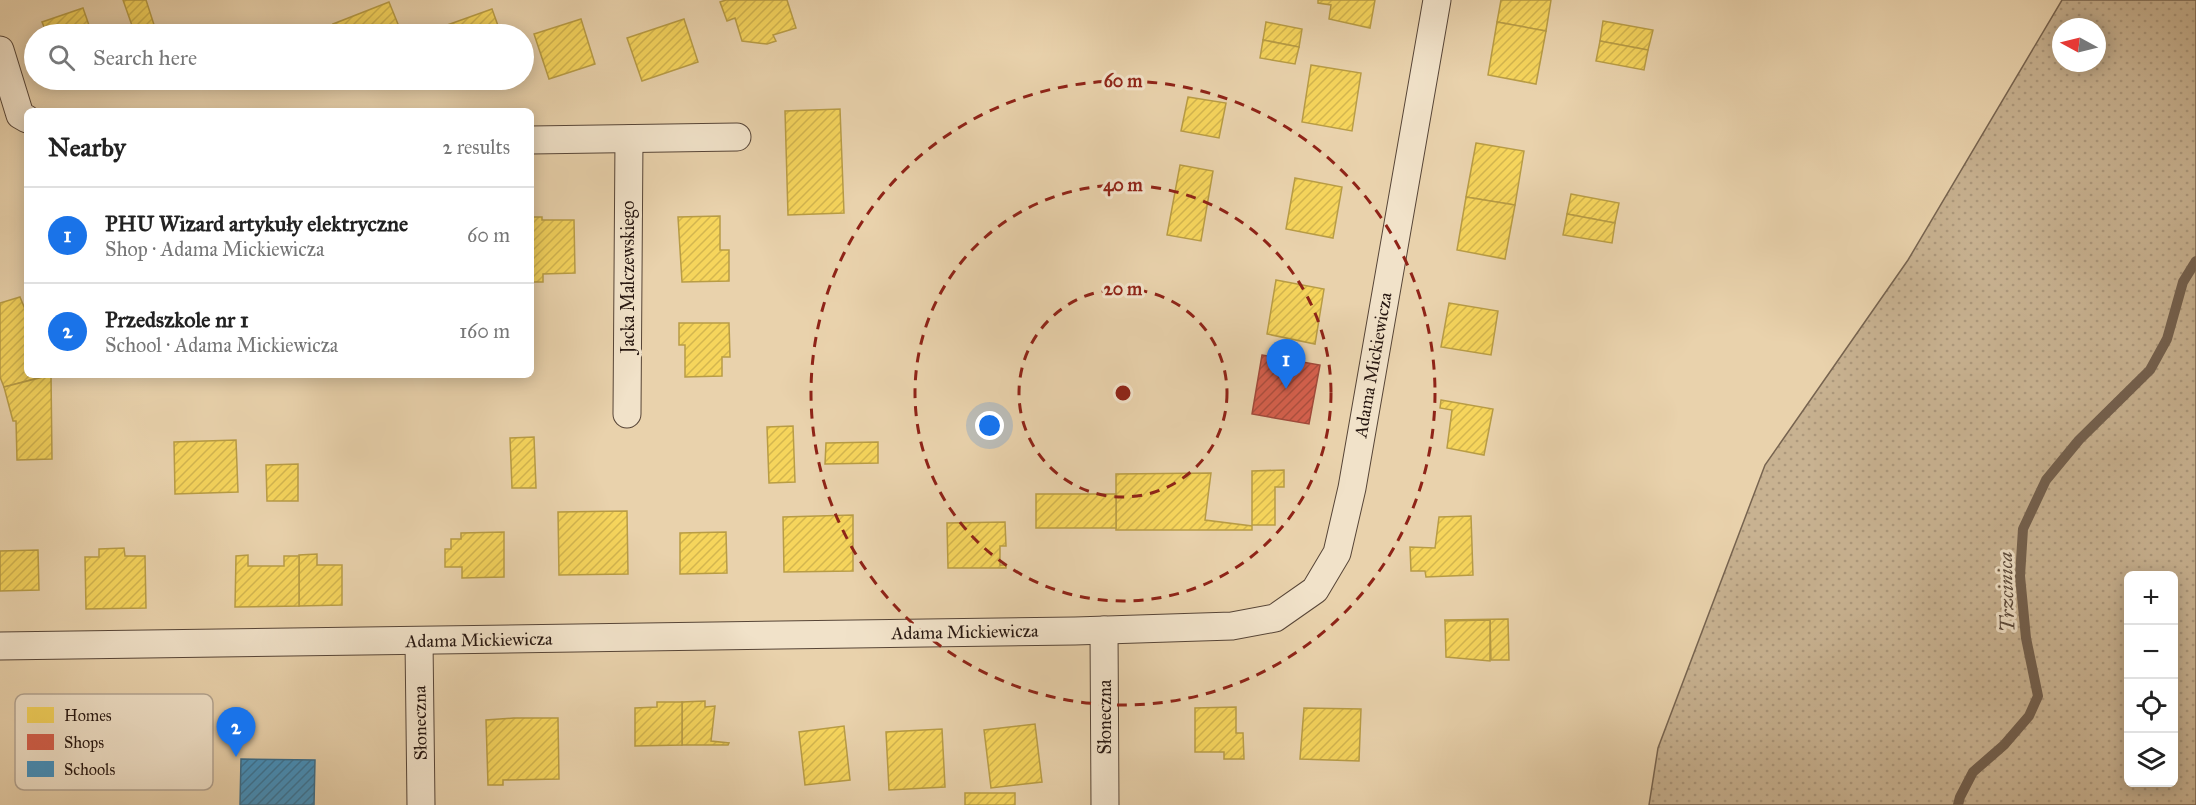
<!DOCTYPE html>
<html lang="en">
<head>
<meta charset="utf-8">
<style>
  body { margin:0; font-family:"IM FELL Great Primer",serif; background:#f6f6f6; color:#222 }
  .controls { position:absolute; right:18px; bottom:18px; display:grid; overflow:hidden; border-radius:9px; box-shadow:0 3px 15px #0003 }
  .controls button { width:54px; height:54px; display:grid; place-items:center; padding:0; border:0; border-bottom:2px solid #e0e0e0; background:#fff; color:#222; font:30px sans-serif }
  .compass { position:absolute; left:2052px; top:18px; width:54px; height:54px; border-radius:50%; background:#fff; box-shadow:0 3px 15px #0003; rotate:277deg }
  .you { position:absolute; left:990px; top:426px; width:21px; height:21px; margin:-15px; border:4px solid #fff; border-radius:50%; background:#1a73e8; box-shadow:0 0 0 9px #1a73e833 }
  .badge { display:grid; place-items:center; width:39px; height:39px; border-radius:50%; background:#1a73e8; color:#fff; font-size:20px; font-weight:700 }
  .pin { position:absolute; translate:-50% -50px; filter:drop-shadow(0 2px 3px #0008) }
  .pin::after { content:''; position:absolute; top:32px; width:21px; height:18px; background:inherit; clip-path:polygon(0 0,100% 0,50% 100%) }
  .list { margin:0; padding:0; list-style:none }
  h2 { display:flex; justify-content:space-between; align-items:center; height:78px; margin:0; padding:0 24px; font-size:26px }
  h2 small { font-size:20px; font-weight:400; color:#767676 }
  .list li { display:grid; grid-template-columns:39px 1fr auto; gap:18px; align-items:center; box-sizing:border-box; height:96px; padding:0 24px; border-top:2px solid #e0e0e0 }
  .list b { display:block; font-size:22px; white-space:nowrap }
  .list p { margin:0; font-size:20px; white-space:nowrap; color:#767676 }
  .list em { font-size:20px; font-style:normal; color:#767676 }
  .icon { flex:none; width:33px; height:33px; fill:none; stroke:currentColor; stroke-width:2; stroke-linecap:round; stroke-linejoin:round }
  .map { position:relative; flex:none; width:2196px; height:805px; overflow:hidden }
  .search { position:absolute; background:#fff; box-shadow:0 3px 15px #0003; left:24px; top:24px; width:510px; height:66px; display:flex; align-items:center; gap:15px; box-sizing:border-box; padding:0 21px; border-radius:33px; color:#767676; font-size:22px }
  .panel { position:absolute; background:#fff; box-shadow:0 3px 15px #0003; left:24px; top:108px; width:510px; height:270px; border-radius:9px }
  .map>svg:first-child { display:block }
  .park { fill:url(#park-dots); stroke:#776450; stroke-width:1.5; fill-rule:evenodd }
  .homes { fill:url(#homes-hatch); stroke:#b89c45; stroke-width:1.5 }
  .shops { fill:url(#shops-hatch); stroke:#a14a3b; stroke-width:1.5 }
  .schools { fill:url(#schools-hatch); stroke:#3a6e8d; stroke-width:1.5 }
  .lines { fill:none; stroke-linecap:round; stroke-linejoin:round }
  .stream { stroke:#73604e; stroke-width:10 }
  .minor-casing { stroke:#574537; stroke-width:29 }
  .minor { stroke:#f1e2c9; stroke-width:27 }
  .ring { fill:none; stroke:#8f2418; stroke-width:3; stroke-dasharray:10 8 }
  .labels { text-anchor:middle; stroke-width:6; stroke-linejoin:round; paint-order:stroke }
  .street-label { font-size:18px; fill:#261610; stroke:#f1e2c9 }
  .water-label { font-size:20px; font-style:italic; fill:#5a4839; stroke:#f1e2c9 }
  .key { fill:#f1e2c9; stroke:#b4a592; stroke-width:1.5 }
  .key-label { font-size:16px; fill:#261610 }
  .centre { fill:#8f2418; stroke:#f1e2c9; stroke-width:3 }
  .ring-label { font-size:18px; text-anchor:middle; font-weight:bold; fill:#8f2418; stroke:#f1e2c9; stroke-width:6; stroke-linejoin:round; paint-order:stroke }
</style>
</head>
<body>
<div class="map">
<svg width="2196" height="805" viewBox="0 0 2196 805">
  <defs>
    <pattern id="park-dots" width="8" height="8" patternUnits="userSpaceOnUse" patternTransform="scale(1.5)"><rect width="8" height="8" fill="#c8b291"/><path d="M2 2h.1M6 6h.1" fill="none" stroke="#ac987c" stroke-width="1.8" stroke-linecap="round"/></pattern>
    <pattern id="homes-hatch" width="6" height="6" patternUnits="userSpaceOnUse" patternTransform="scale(1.5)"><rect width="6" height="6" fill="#f6d55c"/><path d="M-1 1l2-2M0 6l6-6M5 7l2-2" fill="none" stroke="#d3b64f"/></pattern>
    <pattern id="shops-hatch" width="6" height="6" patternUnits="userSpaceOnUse" patternTransform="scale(1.5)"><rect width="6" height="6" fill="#d6604d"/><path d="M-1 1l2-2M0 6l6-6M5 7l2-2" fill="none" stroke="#ad4e3f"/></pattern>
    <pattern id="schools-hatch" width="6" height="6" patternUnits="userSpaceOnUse" patternTransform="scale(1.5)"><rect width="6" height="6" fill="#4393c3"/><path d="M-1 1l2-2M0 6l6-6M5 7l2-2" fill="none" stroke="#38779d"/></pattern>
  </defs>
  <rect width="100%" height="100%" fill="#e9d2ac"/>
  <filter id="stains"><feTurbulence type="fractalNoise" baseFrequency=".00333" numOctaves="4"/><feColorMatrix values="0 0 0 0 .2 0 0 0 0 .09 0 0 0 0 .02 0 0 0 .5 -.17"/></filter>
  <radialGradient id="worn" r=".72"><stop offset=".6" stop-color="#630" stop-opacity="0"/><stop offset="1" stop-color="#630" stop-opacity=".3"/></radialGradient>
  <path class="park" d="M 2062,0 L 2196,0 L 2196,805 L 1649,805 L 1658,748 L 1765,465 L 1908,260 ZM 2061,27 L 2097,27 L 2097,63 L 2061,63 ZM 2128,576 L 2174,576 L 2174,782 L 2128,782 Z"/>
  <g class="homes">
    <path d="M 123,0 L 146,0 L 157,34 L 135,34 Z"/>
    <path d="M 726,0 L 787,0 L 796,28 L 773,35 L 776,41 L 767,44 L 742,41 L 735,18 L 727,21 L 720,2 Z"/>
    <path d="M 1318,0 L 1375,0 L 1370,28 L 1329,19 L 1331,5 L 1318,3 Z"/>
    <path d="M 1501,0 L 1551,0 L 1546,31 L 1497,22 Z"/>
    <path d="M 389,2 L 402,34 L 338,34 L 333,24 Z"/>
    <path d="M 83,8 L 92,34 L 47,34 L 42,22 Z"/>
    <path d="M 492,9 L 501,34 L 438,34 L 436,29 Z"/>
    <path d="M 581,19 L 595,64 L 549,79 L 534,34 Z"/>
    <path d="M 684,19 L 698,62 L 642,81 L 627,38 Z"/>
    <path d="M 1603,21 L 1653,30 L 1648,50 L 1600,41 Z"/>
    <path d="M 1266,22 L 1302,29 L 1299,47 L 1263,40 Z"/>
    <path d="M 1497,22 L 1546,31 L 1536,84 L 1488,75 Z"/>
    <path d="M 1263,40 L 1299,47 L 1295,64 L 1260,58 Z"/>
    <path d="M 1600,41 L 1648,50 L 1644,70 L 1596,61 Z"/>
    <path d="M 1311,65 L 1361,73 L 1352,131 L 1302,122 Z"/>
    <path d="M 1188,97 L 1226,103 L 1219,138 L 1181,131 Z"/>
    <path d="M 840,109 L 844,213 L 788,215 L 785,111 Z"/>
    <path d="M 1476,143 L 1524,151 L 1515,205 L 1466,197 Z"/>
    <path d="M 1180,165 L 1213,171 L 1201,241 L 1167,235 Z"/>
    <path d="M 1295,178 L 1342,187 L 1333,238 L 1286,229 Z"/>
    <path d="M 1571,194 L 1619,203 L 1615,223 L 1567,214 Z"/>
    <path d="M 1466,197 L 1515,205 L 1505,259 L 1457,250 Z"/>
    <path d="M 1567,214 L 1615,223 L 1612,243 L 1563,235 Z"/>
    <path d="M 720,216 L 720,250 L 729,250 L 729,281 L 682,282 L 678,217 Z"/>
    <path d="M 531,217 L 542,217 L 542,220 L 574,220 L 575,273 L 543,274 L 543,282 L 531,282 Z"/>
    <path d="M 1276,280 L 1324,289 L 1315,344 L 1267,334 Z"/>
    <path d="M 20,297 L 27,314 L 27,375 L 49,375 L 4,387 L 0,377 L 0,303 Z"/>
    <path d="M 1449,303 L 1498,311 L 1491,355 L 1441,347 Z"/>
    <path d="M 679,323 L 729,323 L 730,357 L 722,357 L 722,376 L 685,377 L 685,345 L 679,345 Z"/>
    <path d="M 51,375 L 52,459 L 17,460 L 16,421 L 13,421 L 4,387 Z"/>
    <path d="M 1441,400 L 1493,409 L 1484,455 L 1447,448 L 1452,410 L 1440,408 Z"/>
    <path d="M 793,426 L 795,482 L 769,483 L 767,427 Z"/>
    <path d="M 534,437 L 536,488 L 512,488 L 510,438 Z"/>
    <path d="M 236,440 L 238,492 L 175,494 L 174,442 Z"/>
    <path d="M 878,442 L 878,463 L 825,464 L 826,443 Z"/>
    <path d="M 298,464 L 298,501 L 267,501 L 266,465 Z"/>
    <path d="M 1284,470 L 1284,487 L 1275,487 L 1275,525 L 1252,525 L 1252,471 Z"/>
    <path d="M 1211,473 L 1205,520 L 1252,526 L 1252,530 L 1116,530 L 1116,474 Z"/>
    <rect x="1036" y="494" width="80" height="34"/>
    <path d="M 627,511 L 628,574 L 559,575 L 558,512 Z"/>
    <path d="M 853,515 L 853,571 L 784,572 L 783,517 Z"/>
    <path d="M 1471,516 L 1473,575 L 1426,577 L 1425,571 L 1411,571 L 1410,547 L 1435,548 L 1439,517 Z"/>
    <path d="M 1005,522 L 1006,546 L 1000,546 L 1000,565 L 1006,565 L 1006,568 L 948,568 L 947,523 Z"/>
    <path d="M 504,532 L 504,577 L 462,578 L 462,567 L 445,567 L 445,549 L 451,549 L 451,539 L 461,539 L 461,533 Z"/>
    <path d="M 726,532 L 727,573 L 680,574 L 680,533 Z"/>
    <path d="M 124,548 L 125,556 L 145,556 L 146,608 L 86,609 L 85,557 L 99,557 L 99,549 Z"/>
    <path d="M 38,550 L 39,590 L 0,591 L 0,551 Z"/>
    <path d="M 317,554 L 317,565 L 342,565 L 342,605 L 299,606 L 299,555 Z"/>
    <path d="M 248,555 L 248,566 L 284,566 L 284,556 L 299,556 L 299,606 L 235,607 L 236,556 Z"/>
    <path d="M 1508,619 L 1509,660 L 1491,660 L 1490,620 L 1444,620 Z"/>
    <path d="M 1490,620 L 1490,661 L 1446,657 L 1445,621 Z"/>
    <path d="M 705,701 L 705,707 L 715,706 L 711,741 L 729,743 L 728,745 L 682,745 L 682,702 Z"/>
    <path d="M 657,702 L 682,702 L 682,745 L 635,746 L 635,708 L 657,707 Z"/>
    <path d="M 1236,707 L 1236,733 L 1243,733 L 1244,759 L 1224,759 L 1224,752 L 1195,752 L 1195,708 Z"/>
    <path d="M 1304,708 L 1361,709 L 1359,761 L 1300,759 Z"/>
    <path d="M 514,718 L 558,718 L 559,779 L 503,780 L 503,785 L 488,785 L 486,720 Z"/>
    <path d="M 1035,724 L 1042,782 L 991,788 L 984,730 Z"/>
    <path d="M 844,726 L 850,780 L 805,785 L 799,732 Z"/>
    <path d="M 942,729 L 945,787 L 889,790 L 886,732 Z"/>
    <rect x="965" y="793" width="50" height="12"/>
  </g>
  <path class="shops" d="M 1262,355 L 1320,365 L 1309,424 L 1252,414 Z"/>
  <path class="schools" d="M 241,759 L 315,760 L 314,805 L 240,805 Z"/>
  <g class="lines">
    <path class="stream" d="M 1958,805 L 1960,797 L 1973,772 L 2004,745 L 2029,716 L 2038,696 L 2026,638 L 2020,576 L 2023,529 L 2046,480 L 2079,440 L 2150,370 L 2167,339 L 2183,282 L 2196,261"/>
    <g class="minor-casing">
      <g id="minor">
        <path d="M 0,50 L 20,115 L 27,119"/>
        <path d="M 531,140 L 737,137"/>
        <path d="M 627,414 L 629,139"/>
        <path d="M 1104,630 L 1105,805"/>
        <path d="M 419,641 L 421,805"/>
        <path d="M 0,646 L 1075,631 L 1232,626 L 1275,618 L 1315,590 L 1337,553 L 1352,488 L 1437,0"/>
      </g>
    </g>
    <use href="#minor" class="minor"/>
  </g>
  <g class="ring">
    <circle cx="1123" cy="393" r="104"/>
    <circle cx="1123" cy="393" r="208"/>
    <circle cx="1123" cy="393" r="312"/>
  </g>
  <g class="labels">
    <g class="street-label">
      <text transform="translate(628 277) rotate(-90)" y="6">Jacka Malczewskiego</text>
      <text transform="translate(1373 365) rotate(-80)" y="6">Adama Mickiewicza</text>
      <text transform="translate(965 632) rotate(-1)" y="6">Adama Mickiewicza</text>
      <text transform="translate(479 640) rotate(-1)" y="6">Adama Mickiewicza</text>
      <text transform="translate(1105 717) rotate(-90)" y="6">Słoneczna</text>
      <text transform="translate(420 723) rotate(-91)" y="6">Słoneczna</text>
    </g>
    <g class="water-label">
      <text transform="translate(2006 592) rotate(-92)" y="7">Trzcinica</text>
    </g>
  </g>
  <rect x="15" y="694" width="198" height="96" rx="9" class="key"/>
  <rect x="27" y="707" width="27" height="16" fill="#f6d55c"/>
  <rect x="27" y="734" width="27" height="16" fill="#d6604d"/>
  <rect x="27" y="761" width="27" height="16" fill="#4393c3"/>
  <g class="key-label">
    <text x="64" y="721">Homes</text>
    <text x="64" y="748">Shops</text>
    <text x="64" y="775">Schools</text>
  </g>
  <circle cx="1123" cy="393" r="9" class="centre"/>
  <g class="ring-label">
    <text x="1123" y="87">60 m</text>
    <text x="1123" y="191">40 m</text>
    <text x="1123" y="295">20 m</text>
  </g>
  <rect width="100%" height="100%" filter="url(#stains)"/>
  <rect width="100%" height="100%" fill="url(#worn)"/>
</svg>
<div class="controls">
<button>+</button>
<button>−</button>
<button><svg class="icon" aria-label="locate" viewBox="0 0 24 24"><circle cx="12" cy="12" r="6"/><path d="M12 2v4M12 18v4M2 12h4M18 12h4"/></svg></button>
<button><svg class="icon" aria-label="layers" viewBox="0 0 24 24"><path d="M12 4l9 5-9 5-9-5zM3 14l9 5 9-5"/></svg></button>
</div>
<svg class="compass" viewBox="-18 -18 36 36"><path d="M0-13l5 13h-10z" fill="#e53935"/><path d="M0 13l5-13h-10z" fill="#767676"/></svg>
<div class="you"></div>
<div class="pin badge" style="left:1286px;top:389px">1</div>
<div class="pin badge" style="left:236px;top:757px">2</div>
<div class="search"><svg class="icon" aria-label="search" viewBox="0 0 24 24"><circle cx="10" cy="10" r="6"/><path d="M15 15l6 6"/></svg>Search here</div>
<section class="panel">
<h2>Nearby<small>2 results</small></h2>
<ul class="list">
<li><span class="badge">1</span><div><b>PHU Wizard artykuły elektryczne</b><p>Shop · Adama Mickiewicza</p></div><em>60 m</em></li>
<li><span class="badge">2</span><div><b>Przedszkole nr 1</b><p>School · Adama Mickiewicza</p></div><em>160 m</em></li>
</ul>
</section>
</div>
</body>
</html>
